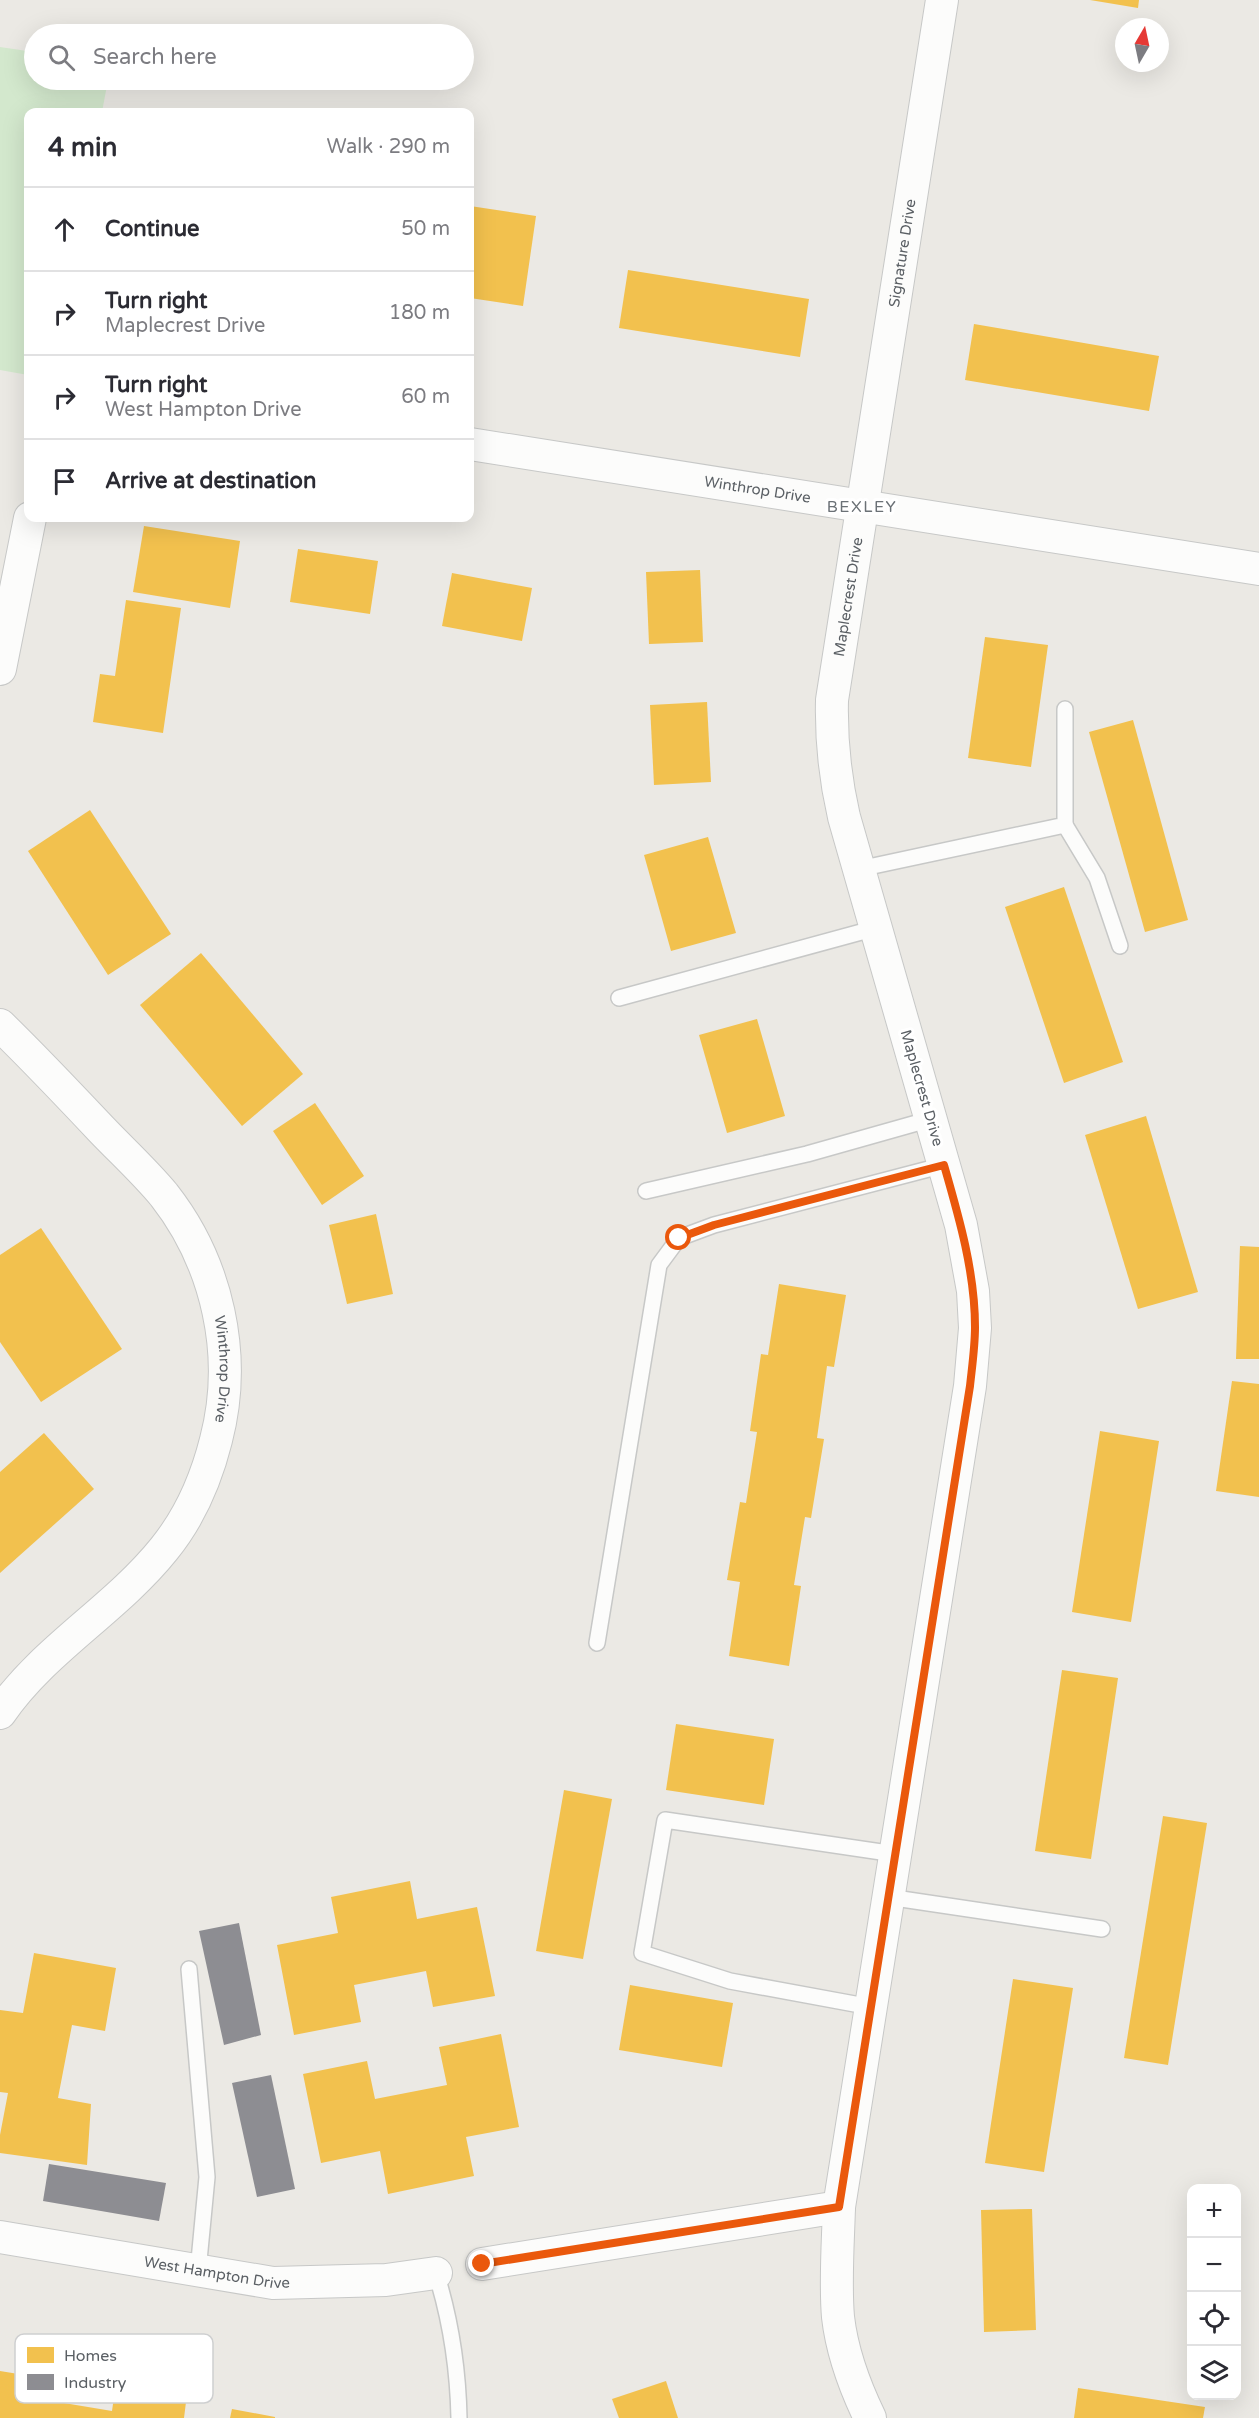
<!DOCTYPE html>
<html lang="en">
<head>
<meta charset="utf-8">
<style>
  body { margin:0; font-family:"Varela Round",sans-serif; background:#f2f2f3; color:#2b2b33 }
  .controls { position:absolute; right:18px; bottom:18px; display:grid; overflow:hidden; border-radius:12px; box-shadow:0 6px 24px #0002 }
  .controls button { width:54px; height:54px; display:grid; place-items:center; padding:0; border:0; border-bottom:2px solid #e1e1e2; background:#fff; color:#2b2b33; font:30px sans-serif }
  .compass { position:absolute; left:1115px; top:18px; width:54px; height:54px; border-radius:50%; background:#fff; box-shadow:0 6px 24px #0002; rotate:9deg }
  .stop { position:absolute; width:18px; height:18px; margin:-14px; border:4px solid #ea580c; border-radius:50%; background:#fff }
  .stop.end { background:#ea580c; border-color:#fff; box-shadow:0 2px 6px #0008 }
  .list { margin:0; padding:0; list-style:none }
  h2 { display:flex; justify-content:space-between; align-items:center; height:78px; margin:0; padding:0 24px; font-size:26px }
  h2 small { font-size:20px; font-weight:400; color:#7c7c81 }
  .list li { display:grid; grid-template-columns:39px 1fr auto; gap:18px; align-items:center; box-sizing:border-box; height:84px; padding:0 24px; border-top:2px solid #e1e1e2 }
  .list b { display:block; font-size:22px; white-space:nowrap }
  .list p { margin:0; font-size:20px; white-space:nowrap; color:#7c7c81 }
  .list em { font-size:20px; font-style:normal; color:#7c7c81 }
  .icon { flex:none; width:33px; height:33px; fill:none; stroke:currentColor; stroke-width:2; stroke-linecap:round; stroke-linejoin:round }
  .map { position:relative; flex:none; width:1259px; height:2418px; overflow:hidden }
  .search { position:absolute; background:#fff; box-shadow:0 6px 24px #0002; left:24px; top:24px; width:450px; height:66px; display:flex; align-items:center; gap:15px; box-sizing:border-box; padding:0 21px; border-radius:33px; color:#7c7c81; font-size:22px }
  .panel { position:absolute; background:#fff; box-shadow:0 6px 24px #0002; left:24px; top:108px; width:450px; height:414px; border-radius:12px }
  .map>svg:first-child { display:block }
  .green { fill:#d3e8cd }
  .homes { fill:#f2c14e }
  .industry { fill:#8d8d92 }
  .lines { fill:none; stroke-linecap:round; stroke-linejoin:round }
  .lane-casing { stroke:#c7c8c7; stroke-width:18 }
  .street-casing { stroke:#c7c8c7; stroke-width:34 }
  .lane { stroke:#fcfcfb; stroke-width:15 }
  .street { stroke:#fcfcfb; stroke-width:32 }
  .route { stroke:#ea580c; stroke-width:8 }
  .labels { text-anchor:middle; stroke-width:6; stroke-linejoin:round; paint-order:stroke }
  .street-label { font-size:15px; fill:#5a5f64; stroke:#fff }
  .neighbourhood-label { font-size:16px; letter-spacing:1.5px; fill:#6b7176; stroke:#fff }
  .key { fill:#fff; stroke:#cecfd0; stroke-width:1.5 }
  .key-label { font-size:16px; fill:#5a5f64 }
</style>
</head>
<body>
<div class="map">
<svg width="1259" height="2418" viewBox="0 0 1259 2418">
  <rect width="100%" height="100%" fill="#ebe9e4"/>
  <path class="green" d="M 0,47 L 34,52 L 34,80 L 108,80 L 102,112 L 28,112 L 28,375 L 0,370 Z"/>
  <g class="homes">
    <path d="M 1090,0 L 1139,0 L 1138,8 Z"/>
    <path d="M 470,206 L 536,216 L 523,306 L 470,298 Z"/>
    <path d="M 628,270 L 809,299 L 800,357 L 619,328 Z"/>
    <path d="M 974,324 L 1159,356 L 1149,411 L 965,380 Z"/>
    <path d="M 144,526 L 240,541 L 230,608 L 133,592 Z"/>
    <path d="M 298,549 L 378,561 L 370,614 L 290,602 Z"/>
    <path d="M 700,570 L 703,642 L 649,644 L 646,572 Z"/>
    <path d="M 452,573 L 532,588 L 522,641 L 442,626 Z"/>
    <path d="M 126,600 L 181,608 L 163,733 L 93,722 L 100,674 L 115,676 Z"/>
    <path d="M 985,637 L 1048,645 L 1031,767 L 968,758 Z"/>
    <path d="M 707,702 L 711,782 L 654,785 L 650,705 Z"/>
    <path d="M 1133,720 L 1188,920 L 1145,932 L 1089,732 Z"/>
    <path d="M 90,810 L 171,934 L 108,975 L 28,851 Z"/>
    <path d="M 708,837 L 736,933 L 671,951 L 644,855 Z"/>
    <path d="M 1064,887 L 1123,1062 L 1064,1083 L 1005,907 Z"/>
    <path d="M 201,953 L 303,1074 L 242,1126 L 140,1005 Z"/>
    <path d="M 757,1019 L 785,1116 L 727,1133 L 699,1035 Z"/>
    <path d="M 315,1103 L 364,1176 L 322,1205 L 273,1131 Z"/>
    <path d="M 1146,1116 L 1198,1292 L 1138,1309 L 1085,1135 Z"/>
    <path d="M 376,1214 L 393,1294 L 347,1304 L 329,1225 Z"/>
    <path d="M 41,1228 L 122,1349 L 41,1402 L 0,1342 L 0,1255 Z"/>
    <path d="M 1240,1246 L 1259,1247 L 1259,1359 L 1236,1359 Z"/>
    <path d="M 779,1284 L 846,1295 L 834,1367 L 827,1366 L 817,1438 L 824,1439 L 811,1518 L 805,1517 L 794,1585 L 801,1586 L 789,1666 L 729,1656 L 740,1582 L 727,1580 L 740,1502 L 746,1503 L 757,1432 L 750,1431 L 761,1354 L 768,1355 Z"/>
    <path d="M 1232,1381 L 1259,1384 L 1259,1497 L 1216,1491 Z"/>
    <path d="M 1100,1431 L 1159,1441 L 1131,1622 L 1072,1612 Z"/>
    <path d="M 44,1433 L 94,1489 L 0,1573 L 0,1472 Z"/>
    <path d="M 1062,1670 L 1118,1678 L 1091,1859 L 1035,1851 Z"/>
    <path d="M 676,1724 L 774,1739 L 764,1805 L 666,1790 Z"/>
    <path d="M 564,1790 L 612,1799 L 583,1959 L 536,1951 Z"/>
    <path d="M 1163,1816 L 1207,1823 L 1168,2065 L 1124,2058 Z"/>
    <path d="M 410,1881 L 417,1919 L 477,1907 L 495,1996 L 433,2007 L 426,1971 L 354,1985 L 361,2022 L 294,2035 L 277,1945 L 338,1933 L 331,1897 Z"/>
    <path d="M 34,1953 L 116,1968 L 105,2031 L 72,2025 L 58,2098 L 91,2104 L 87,2165 L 0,2153 L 0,2135 L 8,2093 L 0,2092 L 0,2010 L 23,2013 Z"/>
    <path d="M 1013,1979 L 1073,1988 L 1044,2172 L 985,2163 Z"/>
    <path d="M 630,1985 L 733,2003 L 722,2067 L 619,2050 Z"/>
    <path d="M 501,2034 L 519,2127 L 466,2137 L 474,2176 L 388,2194 L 380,2151 L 321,2163 L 303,2074 L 367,2061 L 375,2099 L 447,2085 L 439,2047 Z"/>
    <path d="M 1032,2209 L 1036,2330 L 984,2332 L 981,2210 Z"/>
    <path d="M 0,2371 L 49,2379 L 46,2400 L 112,2411 L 115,2390 L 186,2402 L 184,2418 L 0,2418 Z"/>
    <path d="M 666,2381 L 678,2418 L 619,2418 L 612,2399 Z"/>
    <path d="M 1078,2388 L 1205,2407 L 1203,2418 L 1074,2418 Z"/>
    <path d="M 232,2409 L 275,2417 L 275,2418 L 230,2418 Z"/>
  </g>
  <g class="industry">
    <path d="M 239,1923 L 261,2035 L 224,2045 L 199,1931 Z"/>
    <path d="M 271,2075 L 295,2189 L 257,2197 L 232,2083 Z"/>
    <path d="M 49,2164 L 166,2183 L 159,2221 L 43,2201 Z"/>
  </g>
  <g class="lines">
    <g class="lane-casing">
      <g id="lane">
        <path d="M 1065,825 L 1097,878 L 1120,946"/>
        <path d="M 859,869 L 1065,825 L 1065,709"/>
        <path d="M 619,998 L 876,928"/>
        <path d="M 646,1191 L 807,1154 L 931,1119"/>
        <path d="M 597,1643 L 659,1265 L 679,1238 L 714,1225 L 944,1165"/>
        <path d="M 888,1897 L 1102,1929"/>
        <path d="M 189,1969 L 207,2177 L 198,2271"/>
        <path d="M 871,2007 L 730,1981 L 642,1953 L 665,1820 L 895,1854"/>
        <path d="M 436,2273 C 451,2321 458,2368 459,2418"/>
      </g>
    </g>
    <g class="street-casing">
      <g id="street">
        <path id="s1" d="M 470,444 L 1259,569"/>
        <path d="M 0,669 L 30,518"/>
        <path id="s2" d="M 0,1025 C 35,1059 68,1094 101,1129 C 122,1151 145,1172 164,1195 C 218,1264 238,1356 216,1440 C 206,1480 190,1517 164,1549 C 115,1610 44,1649 0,1713"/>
        <path id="s3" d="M 0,2237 L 273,2283 L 386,2280 L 436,2273"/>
        <path d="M 482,2264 L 839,2207"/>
        <path id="s4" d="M 870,2418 C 855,2387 842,2352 838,2317 C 835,2282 838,2243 839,2207 L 970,1386 L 975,1328 L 973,1291 L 961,1225 L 844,817 C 835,778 831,741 832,700 L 942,0"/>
      </g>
    </g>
    <use href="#lane" class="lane"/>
    <use href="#street" class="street"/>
  </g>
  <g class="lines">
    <path class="route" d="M 482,2264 L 839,2207 L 970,1386 C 972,1367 975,1347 975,1327 C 975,1272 959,1217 944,1165 L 714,1225 L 679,1238"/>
  </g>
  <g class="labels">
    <g class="street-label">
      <text dy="5" stroke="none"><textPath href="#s4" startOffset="2205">Signature Drive</textPath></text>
      <text dy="5" stroke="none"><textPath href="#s1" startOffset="291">Winthrop Drive</textPath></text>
      <text dy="5" stroke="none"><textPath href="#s4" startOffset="1857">Maplecrest Drive</textPath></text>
      <text transform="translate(922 1088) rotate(74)" y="5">Maplecrest Drive</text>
      <text dy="5" stroke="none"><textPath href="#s2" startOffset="424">Winthrop Drive</textPath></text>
      <text dy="5" stroke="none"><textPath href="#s3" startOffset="220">West Hampton Drive</textPath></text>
    </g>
    <g class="neighbourhood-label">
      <text x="862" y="512">BEXLEY</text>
    </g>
  </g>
  <rect x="15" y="2334" width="198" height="69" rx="9" class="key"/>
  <rect x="27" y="2347" width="27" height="16" fill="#f2c14e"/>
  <rect x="27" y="2374" width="27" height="16" fill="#8d8d92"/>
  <g class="key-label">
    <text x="64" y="2361">Homes</text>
    <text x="64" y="2388">Industry</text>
  </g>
</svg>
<div class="controls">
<button>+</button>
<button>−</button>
<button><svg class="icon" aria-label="locate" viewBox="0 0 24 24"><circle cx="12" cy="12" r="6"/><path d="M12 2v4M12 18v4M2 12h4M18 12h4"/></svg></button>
<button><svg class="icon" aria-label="layers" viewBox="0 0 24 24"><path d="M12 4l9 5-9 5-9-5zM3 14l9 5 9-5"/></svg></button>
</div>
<svg class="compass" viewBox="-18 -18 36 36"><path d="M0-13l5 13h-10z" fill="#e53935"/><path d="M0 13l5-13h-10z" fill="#7c7c81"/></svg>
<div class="stop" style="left:679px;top:1238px"></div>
<div class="stop end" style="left:482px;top:2264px"></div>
<div class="search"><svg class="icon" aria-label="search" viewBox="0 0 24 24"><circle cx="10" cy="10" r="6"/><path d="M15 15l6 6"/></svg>Search here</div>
<section class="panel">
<h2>4 min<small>Walk · 290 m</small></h2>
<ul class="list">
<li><svg class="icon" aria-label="ahead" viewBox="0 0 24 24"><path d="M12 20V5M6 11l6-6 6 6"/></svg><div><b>Continue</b></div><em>50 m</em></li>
<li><svg class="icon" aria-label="right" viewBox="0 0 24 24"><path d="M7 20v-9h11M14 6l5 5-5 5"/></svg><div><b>Turn right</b><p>Maplecrest Drive</p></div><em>180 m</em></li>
<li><svg class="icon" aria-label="right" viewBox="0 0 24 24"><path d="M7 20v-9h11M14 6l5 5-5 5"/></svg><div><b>Turn right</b><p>West Hampton Drive</p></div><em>60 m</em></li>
<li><svg class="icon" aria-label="arrive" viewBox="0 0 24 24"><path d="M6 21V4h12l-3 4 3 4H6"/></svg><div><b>Arrive at destination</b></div></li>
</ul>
</section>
</div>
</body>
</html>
